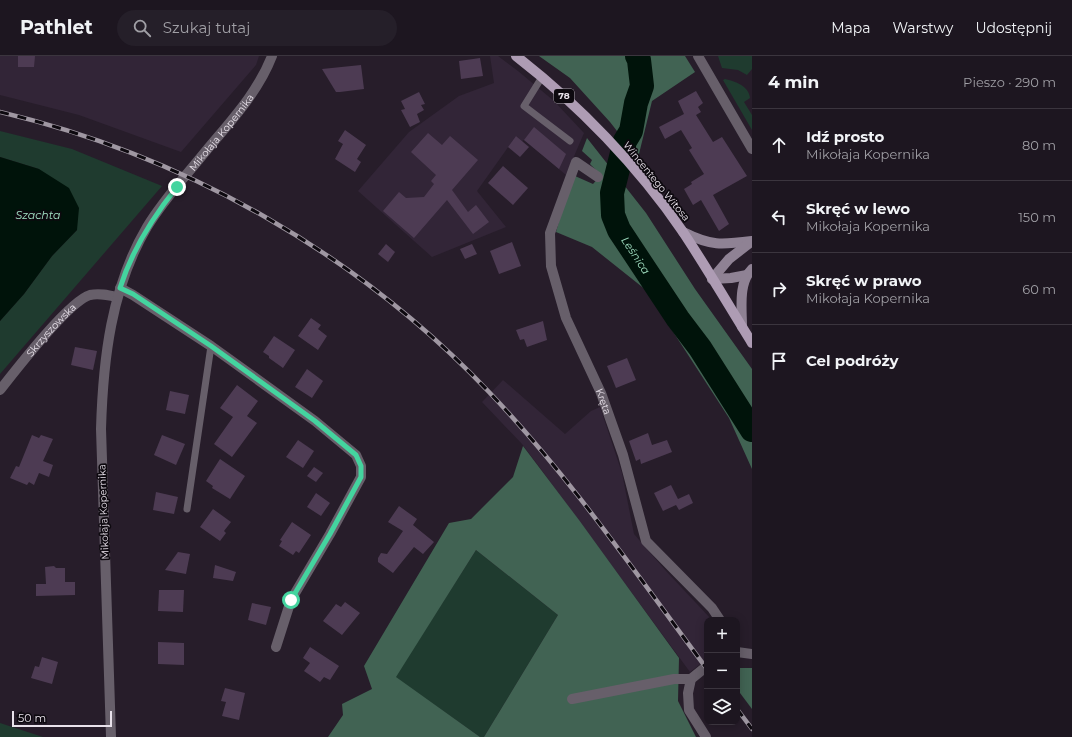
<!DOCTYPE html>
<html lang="pl">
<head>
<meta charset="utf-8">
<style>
  body { margin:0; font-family:Montserrat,sans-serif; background:#251f29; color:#f1f3f6 }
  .controls { position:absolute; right:12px; bottom:12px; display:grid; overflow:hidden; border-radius:8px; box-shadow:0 2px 10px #0003 }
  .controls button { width:36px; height:36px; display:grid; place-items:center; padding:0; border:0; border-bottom:1px solid #3b353e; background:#1d1620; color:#f1f3f6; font:20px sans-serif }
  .scale { position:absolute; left:12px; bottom:10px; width:100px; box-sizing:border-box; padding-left:4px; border:2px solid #e9e2eb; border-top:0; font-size:11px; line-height:14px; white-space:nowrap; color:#e9e2eb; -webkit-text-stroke:3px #0d090f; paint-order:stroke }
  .stop { position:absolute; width:12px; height:12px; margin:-9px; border:3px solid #44d49f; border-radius:50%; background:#fff }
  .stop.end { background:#44d49f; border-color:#fff; box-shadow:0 1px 4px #0008 }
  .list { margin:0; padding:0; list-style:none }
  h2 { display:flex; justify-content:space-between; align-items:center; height:52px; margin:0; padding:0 16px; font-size:17px }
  h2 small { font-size:13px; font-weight:400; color:#a09fa5 }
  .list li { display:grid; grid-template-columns:26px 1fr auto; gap:12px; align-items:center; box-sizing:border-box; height:72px; padding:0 16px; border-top:1px solid #3b353e }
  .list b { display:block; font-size:15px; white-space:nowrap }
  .list p { margin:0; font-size:13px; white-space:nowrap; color:#a09fa5 }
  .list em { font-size:13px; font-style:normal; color:#a09fa5 }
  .icon { flex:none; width:22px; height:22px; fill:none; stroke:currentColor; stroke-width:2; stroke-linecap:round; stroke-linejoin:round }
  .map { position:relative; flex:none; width:752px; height:681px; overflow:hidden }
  header { display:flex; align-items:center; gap:24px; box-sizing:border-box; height:56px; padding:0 20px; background:#1d1620; border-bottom:1px solid #3b353e }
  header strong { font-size:19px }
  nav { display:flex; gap:22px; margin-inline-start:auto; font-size:14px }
  .search { width:280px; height:36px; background:#251f29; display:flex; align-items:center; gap:10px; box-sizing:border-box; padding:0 14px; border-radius:22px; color:#a09fa5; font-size:15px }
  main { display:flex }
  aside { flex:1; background:#1d1620 }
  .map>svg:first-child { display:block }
  .built { fill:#322537 }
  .green { fill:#1f3b2f }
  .forest { fill:#416353 }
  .water { fill:#00130a }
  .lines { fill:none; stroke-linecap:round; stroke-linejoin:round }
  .river { stroke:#00130a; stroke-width:24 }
  .building { fill:#4d3b53 }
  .service { stroke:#675f6a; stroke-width:7 }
  .pedestrian { stroke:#675f6a; stroke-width:10 }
  .minor { stroke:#675f6a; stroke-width:10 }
  .tertiary { stroke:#675f6a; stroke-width:10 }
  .secondary { stroke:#8f8294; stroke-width:10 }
  .primary { stroke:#ae9cb4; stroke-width:10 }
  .rail-casing { stroke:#9f97a2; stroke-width:4.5 }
  .rail { stroke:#0d090f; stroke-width:3; stroke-dasharray:9; stroke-linecap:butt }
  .route { stroke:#44d49f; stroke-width:5 }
  .labels { text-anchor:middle; stroke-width:3.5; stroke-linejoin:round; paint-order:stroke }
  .shield { fill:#0d090f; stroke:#a7a1a9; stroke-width:1 }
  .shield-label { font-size:9px; font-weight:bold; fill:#e9e2eb }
  .street-label { font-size:10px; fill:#e9e2eb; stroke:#0d090f }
  .water-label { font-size:11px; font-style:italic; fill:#a3e3c5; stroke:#0d090f }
</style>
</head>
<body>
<header>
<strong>Pathlet</strong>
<div class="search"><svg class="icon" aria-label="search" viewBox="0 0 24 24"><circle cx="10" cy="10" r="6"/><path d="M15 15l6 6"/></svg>Szukaj tutaj</div>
<nav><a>Mapa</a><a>Warstwy</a><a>Udostępnij</a></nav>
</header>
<main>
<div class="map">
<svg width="752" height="681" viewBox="0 0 752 681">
  <rect width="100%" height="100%" fill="#271d2a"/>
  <g class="built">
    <path d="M 0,0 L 259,0 L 256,9 L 181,96 L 79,59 L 0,39 Z"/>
    <path d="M 490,0 L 498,0 L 518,15 L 554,45 L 584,77 L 566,119 L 524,84 L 522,85 L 516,80 L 477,135 L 506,171 L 432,201 L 358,135 L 409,76 L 459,40 L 494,27 Z"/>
    <path d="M 503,324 L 565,378 L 591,355 L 600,351 L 622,417 L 634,478 L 666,515 L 712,564 L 707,564 L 707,603 L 690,616 L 543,416 L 522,388 L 482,346 Z"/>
  </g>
  <g class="green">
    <path d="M 718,0 L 752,0 L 752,13 L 747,19 L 738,14 L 722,12 Z"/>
    <path d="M 725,23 C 735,25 749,30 750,42 L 744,46 L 752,59 L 752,74 L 723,24 Z"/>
    <path d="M 0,75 L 72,93 L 162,130 L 0,318 L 0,265 L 24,238 L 52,200 L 77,174 L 39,113 L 0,101 Z"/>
    <path d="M 476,494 L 558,559 L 484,681 L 480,681 L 395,621 Z"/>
    <path d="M 0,667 L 43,681 L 0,681 Z"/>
  </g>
  <g class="forest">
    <path d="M 539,0 L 685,0 L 695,16 L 652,45 L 638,102 L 610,66 L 570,22 Z"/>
    <path d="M 587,82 L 646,157 L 695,233 L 752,313 L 752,413 L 729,362 L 646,234 L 592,191 L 556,176 L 569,131 L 575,120 L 593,128 L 601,119 L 590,108 L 592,104 L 582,95 Z"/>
    <path d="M 523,390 L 579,464 L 679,602 L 678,645 L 696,681 L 484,681 L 558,559 L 476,494 L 396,621 L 480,681 L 328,681 L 343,659 L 342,648 L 372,633 L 364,610 L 449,467 L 471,463 L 513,421 Z"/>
    <path d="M 737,612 L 752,612 L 752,653 L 737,633 Z"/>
  </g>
  <path class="water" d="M 0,101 L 39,113 L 69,132 L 79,152 L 77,174 L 52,200 L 24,238 L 0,265 Z"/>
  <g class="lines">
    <path class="river" id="s1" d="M 637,0 L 639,4 L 642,30 L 636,47 L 631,75 L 625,85 L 612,137 L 613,159 L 619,174 L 678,263 L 700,292 L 752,374"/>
  </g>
  <g class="building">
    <path d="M 18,0 L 35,0 L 34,11 L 18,11 Z"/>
    <path d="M 480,2 L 483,20 L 461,23 L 459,5 Z"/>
    <path d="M 361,9 L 364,33 L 340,36 L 336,36 L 322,13 Z"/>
    <path d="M 696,35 L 703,47 L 698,51 L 701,56 L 696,59 L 713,86 L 722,81 L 747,120 L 713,139 L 729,168 L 719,175 L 701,144 L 693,149 L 684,133 L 692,128 L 691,126 L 704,118 L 689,94 L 692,92 L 681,74 L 665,83 L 659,71 L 684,58 L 678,45 Z"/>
    <path d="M 419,36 L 425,48 L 421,49 L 424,54 L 417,58 L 420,66 L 410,71 L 401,54 L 405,53 L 401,45 Z"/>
    <path d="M 534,71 L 566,98 L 559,113 L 524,84 Z"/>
    <path d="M 345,74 L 366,89 L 357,103 L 361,106 L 355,116 L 335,103 L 343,88 L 338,85 Z"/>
    <path d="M 428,77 L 442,89 L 450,80 L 478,104 L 452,134 L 468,156 L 476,149 L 489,166 L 473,178 L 447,144 L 414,182 L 383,155 L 399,136 L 406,142 L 424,141 L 434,128 L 431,125 L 436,119 L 411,96 Z"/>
    <path d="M 516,80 L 529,91 L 520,101 L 508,91 Z"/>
    <path d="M 503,110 L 528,132 L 513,149 L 488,127 Z"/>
    <path d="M 512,186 L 521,210 L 499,218 L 490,195 Z"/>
    <path d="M 386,188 L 395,196 L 388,206 L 378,198 Z"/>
    <path d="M 472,188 L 477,198 L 465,203 L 460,193 Z"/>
    <path d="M 311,262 L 321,269 L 318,273 L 327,280 L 318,294 L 298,280 Z"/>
    <path d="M 543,265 L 547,284 L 527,291 L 524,283 L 520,284 L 516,274 Z"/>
    <path d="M 274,280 L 295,294 L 283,312 L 269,302 L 269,300 L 263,296 Z"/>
    <path d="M 75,291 L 97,295 L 93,314 L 71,309 Z"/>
    <path d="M 627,302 L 636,324 L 616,332 L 607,310 Z"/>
    <path d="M 307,313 L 323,325 L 312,342 L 295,331 Z"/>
    <path d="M 237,329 L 258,345 L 247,360 L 257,367 L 232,401 L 214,388 L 233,361 L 220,352 Z"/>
    <path d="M 170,335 L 189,339 L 185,358 L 166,354 Z"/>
    <path d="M 648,377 L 652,389 L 667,384 L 672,396 L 641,408 L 640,403 L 636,405 L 629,385 Z"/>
    <path d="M 32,379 L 39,382 L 41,379 L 53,383 L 43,405 L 53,409 L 49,421 L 39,417 L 34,429 L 29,426 L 27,429 L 10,422 L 16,410 L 19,411 Z"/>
    <path d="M 162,379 L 185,388 L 176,409 L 154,399 Z"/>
    <path d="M 298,384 L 314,395 L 303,412 L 286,401 Z"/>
    <path d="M 220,403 L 245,420 L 230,443 L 212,432 L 213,430 L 206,425 Z"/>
    <path d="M 314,411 L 323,417 L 316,426 L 307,420 Z"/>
    <path d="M 671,429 L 678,443 L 689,438 L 693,447 L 679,454 L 676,449 L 663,455 L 654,437 Z"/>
    <path d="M 156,436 L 178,441 L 174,458 L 153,454 Z"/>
    <path d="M 316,437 L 330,447 L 321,460 L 307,451 Z"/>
    <path d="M 399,450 L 417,463 L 413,469 L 434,486 L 423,498 L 414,491 L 393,517 L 378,506 L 378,502 L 381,497 L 387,498 L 403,475 L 388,466 Z"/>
    <path d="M 213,453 L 231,466 L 224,475 L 226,477 L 220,485 L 200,471 Z"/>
    <path d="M 292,466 L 311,479 L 299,497 L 296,495 L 293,499 L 279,490 L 282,485 L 280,484 Z"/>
    <path d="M 178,496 L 190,498 L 186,518 L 165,514 Z"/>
    <path d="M 215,509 L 236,516 L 233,525 L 213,522 Z"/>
    <path d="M 54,510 L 56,512 L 65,512 L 65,526 L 75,526 L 75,539 L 36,540 L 36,528 L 46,528 L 45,511 Z"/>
    <path d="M 159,534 L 184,534 L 183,556 L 158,555 Z"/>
    <path d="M 345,546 L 360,557 L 342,579 L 323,565 L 336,548 L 341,551 Z"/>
    <path d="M 252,547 L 271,551 L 266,569 L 248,564 Z"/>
    <path d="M 158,586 L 184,587 L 184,609 L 158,608 Z"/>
    <path d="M 310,591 L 339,610 L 330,624 L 324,621 L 320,626 L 304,615 L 310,607 L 303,602 Z"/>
    <path d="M 42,601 L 58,606 L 52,628 L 31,622 L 35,610 L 39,611 Z"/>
    <path d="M 225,632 L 245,637 L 239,664 L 222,660 L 226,646 L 221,645 Z"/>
  </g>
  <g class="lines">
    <g class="service">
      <path d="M 542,21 L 524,50 L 570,85"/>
      <path d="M 187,453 L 211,290"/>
    </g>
    <path class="pedestrian" d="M 572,643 L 674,623 L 691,623"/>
    <g class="minor">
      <path d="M 698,0 L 752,93"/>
      <path id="s2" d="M 598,121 L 576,106 L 550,177 L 551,210 L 566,262 L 601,337 L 623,399 L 646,485 L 712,552 L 720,564"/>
      <path d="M 120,232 L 133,239 L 211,290 L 315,365 L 356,399 L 361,410 L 361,421 L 330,478 L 291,544 L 276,591"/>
      <path d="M 737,596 L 752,598"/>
      <path d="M 706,681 L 689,654 L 688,637 L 691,623 L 707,610"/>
    </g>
    <g class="tertiary">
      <path id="s3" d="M 0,334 C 15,315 69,245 90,239 C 99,237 108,239 117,241"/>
      <path id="s4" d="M 111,681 L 101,373 C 103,304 111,232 147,171 C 162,146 182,124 201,101 C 226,70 257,39 272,0"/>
    </g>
    <g class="secondary">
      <path d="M 683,176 C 711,190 721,189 752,185"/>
      <path d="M 712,223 L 729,203 L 751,186"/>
      <path d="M 712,223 L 731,222 L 747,219"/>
      <path d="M 742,271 C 742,252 738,227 752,213"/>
    </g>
    <path class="primary" d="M 516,0 C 578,48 639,111 683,176 C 707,212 729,250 752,287"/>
    <g class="rail-casing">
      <g id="rail">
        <path d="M 0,56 C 185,100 358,198 489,336 C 570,421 637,519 707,613"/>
        <path d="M 737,653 L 752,673"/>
      </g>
    </g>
    <use href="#rail" class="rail"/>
  </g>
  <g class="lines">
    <path class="route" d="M 177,131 C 152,162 132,194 120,232 L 133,238 L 211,290 L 315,365 L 356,399 L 361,410 L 361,421 L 330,478 L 291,544"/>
  </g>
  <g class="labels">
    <rect class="shield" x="554" y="33" width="20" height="14" rx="3"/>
    <g class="shield-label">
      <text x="564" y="43">78</text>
    </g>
    <g class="street-label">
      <text dy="4" stroke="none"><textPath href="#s4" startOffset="638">Mikołaja Kopernika</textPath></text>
      <text transform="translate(657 125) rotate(51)" y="4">Wincentego Witosa</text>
      <text dy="4" stroke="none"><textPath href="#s3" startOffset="79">Skrzyszowska</textPath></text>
      <text dy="4" stroke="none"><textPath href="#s2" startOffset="281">Kręta</textPath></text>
      <text transform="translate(103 456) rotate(-92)" y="4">Mikołaja Kopernika</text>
    </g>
    <g class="water-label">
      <text x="38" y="163">Szachta</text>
      <text dy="4" stroke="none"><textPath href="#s1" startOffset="211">Leśnica</textPath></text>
    </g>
  </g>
</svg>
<div class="controls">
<button>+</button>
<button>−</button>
<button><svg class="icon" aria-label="layers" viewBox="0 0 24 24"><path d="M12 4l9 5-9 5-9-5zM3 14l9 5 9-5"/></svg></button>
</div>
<div class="scale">50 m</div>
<div class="stop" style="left:291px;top:544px"></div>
<div class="stop end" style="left:177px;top:131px"></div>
</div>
<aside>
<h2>4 min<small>Pieszo · 290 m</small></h2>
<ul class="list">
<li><svg class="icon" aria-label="ahead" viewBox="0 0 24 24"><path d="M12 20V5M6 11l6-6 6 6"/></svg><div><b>Idź prosto</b><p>Mikołaja Kopernika</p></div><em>80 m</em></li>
<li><svg class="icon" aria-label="left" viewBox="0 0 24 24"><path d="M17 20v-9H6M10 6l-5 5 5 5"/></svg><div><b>Skręć w lewo</b><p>Mikołaja Kopernika</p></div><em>150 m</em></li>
<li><svg class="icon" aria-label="right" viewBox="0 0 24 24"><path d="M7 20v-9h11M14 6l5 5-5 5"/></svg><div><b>Skręć w prawo</b><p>Mikołaja Kopernika</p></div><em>60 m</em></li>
<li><svg class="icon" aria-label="arrive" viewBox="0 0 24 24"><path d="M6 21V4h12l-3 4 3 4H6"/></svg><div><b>Cel podróży</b></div></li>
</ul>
</aside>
</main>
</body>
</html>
